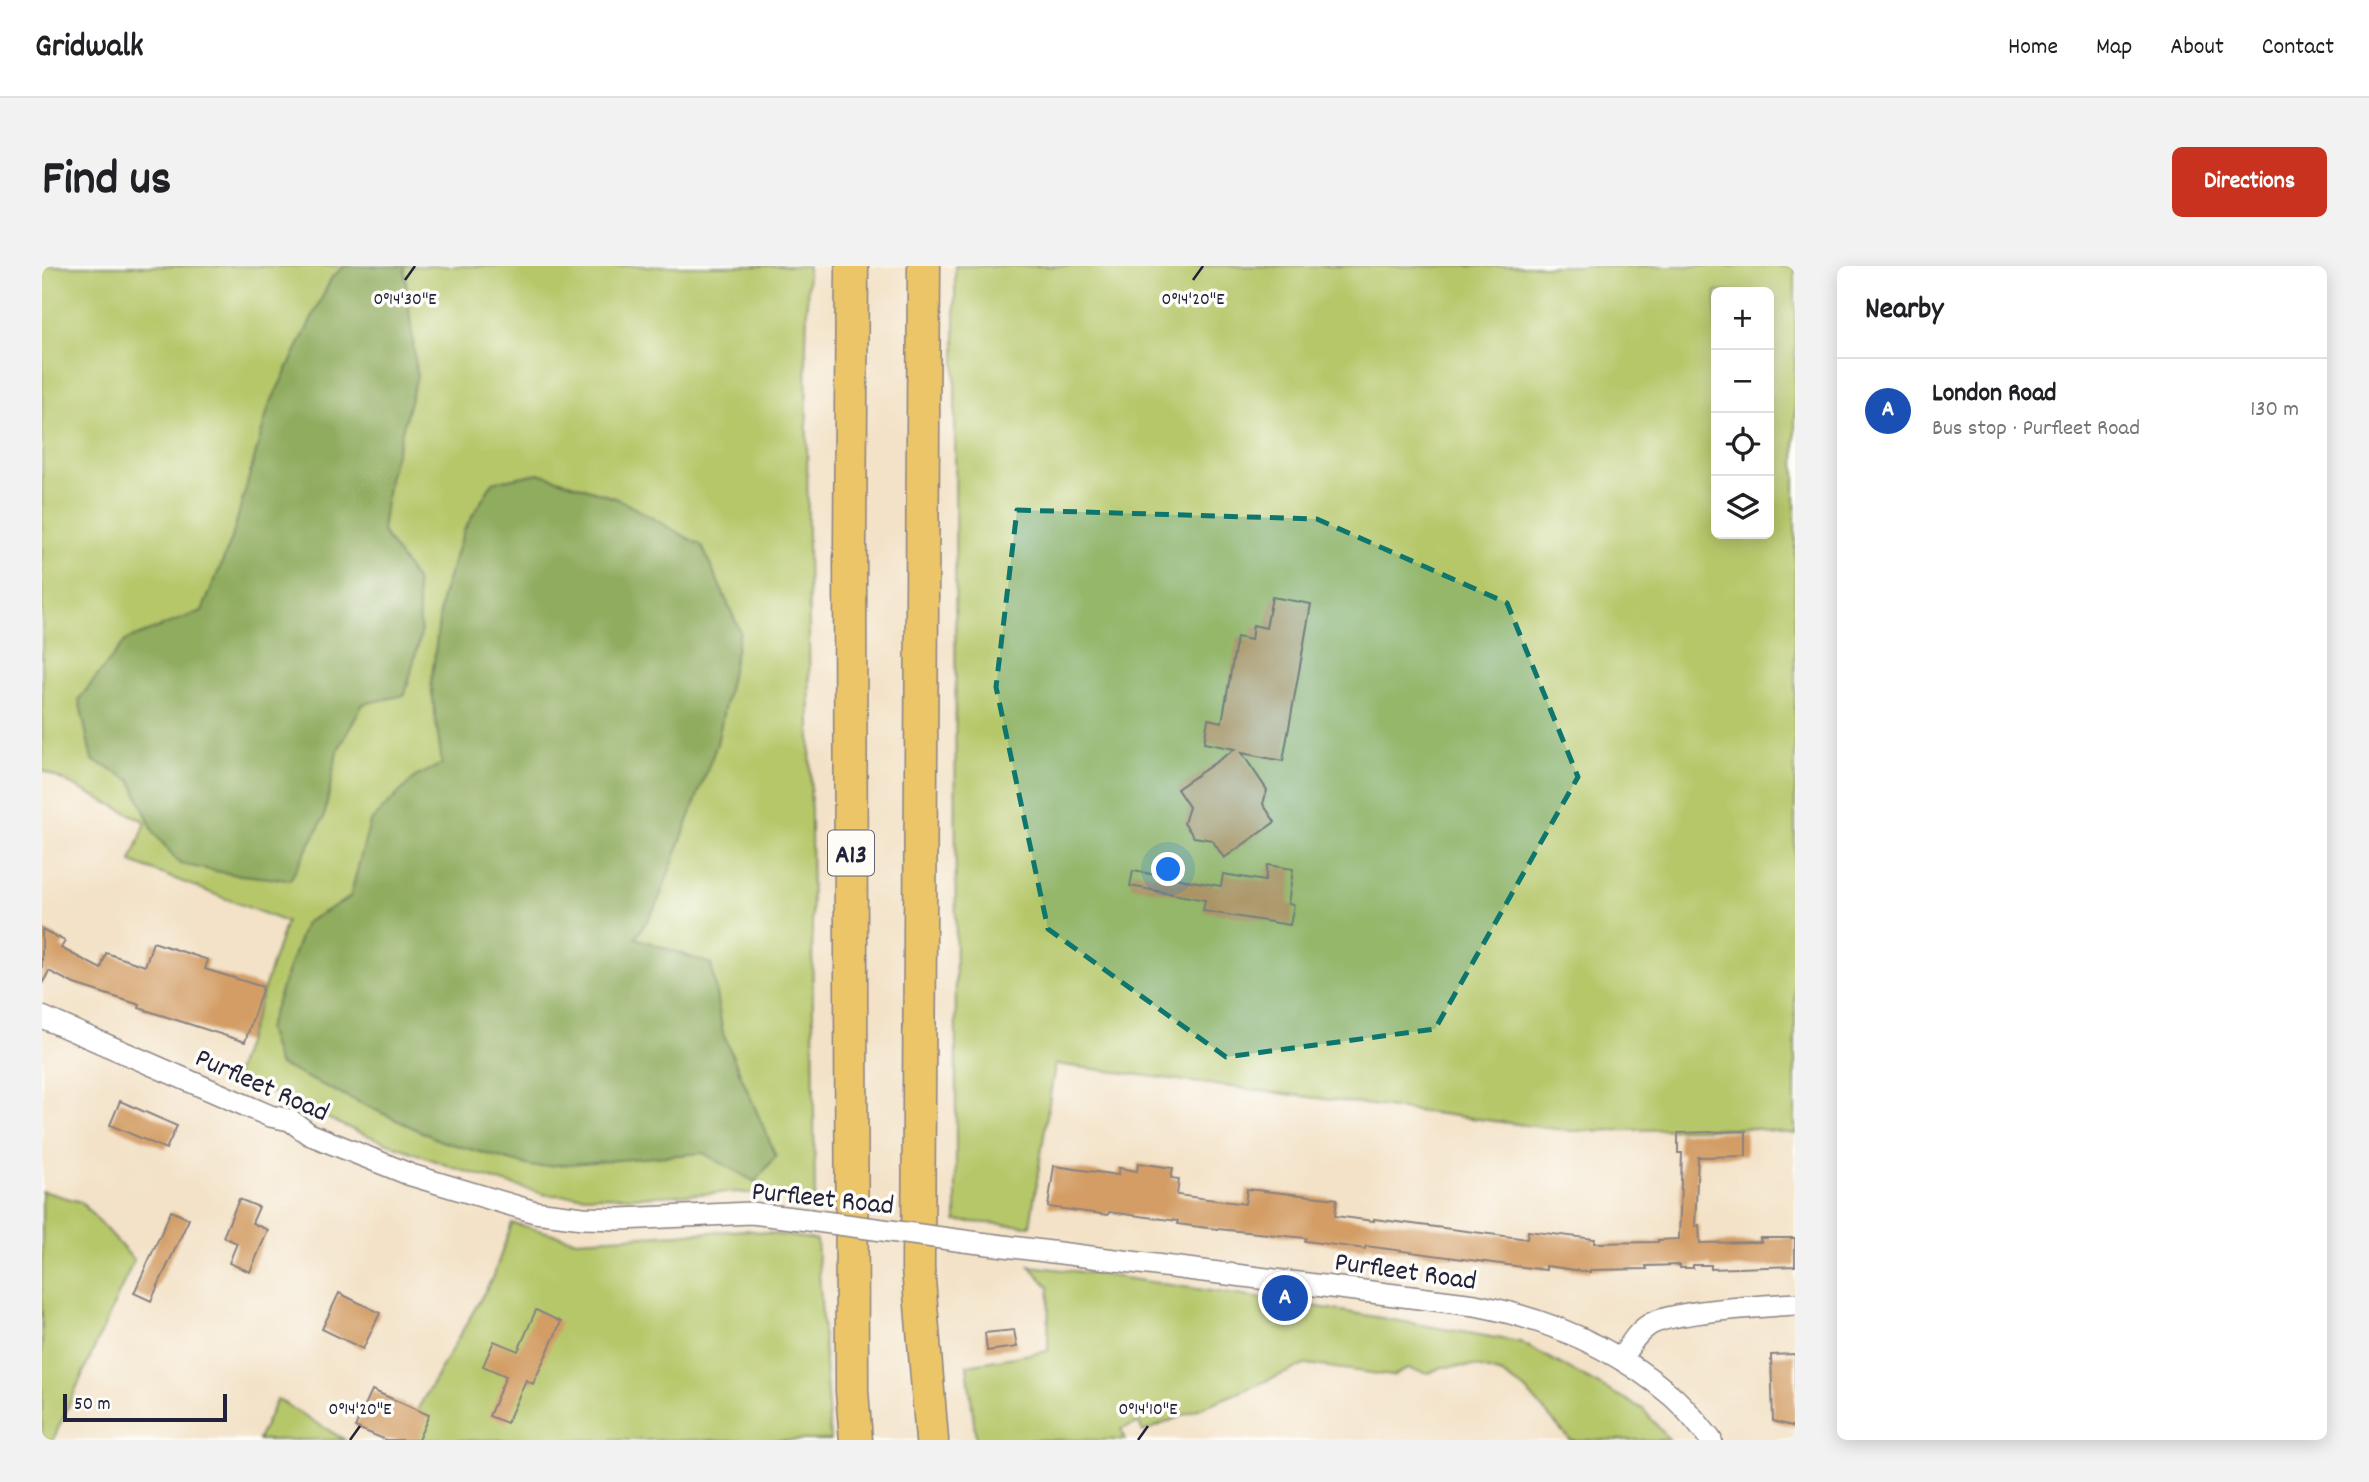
<!DOCTYPE html>
<html lang="en">
<head>
<meta charset="utf-8">
<style>
  body { margin:0; font-family:Dekko,sans-serif; background:#f2f2f2; color:#202124 }
  .controls { position:absolute; right:21px; top:21px; display:grid; overflow:hidden; border-radius:10px; box-shadow:0 4px 18px #0003 }
  .controls button { width:63px; height:63px; display:grid; place-items:center; padding:0; border:0; border-bottom:2px solid #e0e0e0; background:#fff; color:#202124; font:35px sans-serif }
  .scale { position:absolute; left:21px; bottom:18px; width:164px; box-sizing:border-box; padding-left:7px; border:4px solid #22223b; border-top:0; font-size:19px; line-height:24px; white-space:nowrap; color:#22223b; -webkit-text-stroke:5px #fdfcf7; paint-order:stroke }
  .you { position:absolute; left:1127px; top:604px; width:24px; height:24px; margin:-18px; border:5px solid #fff; border-radius:50%; background:#1a73e8; box-shadow:0 0 0 10px #1a73e833 }
  .badge { display:grid; place-items:center; width:46px; height:46px; border-radius:50%; background:#c8321e; color:#fff; font-size:23px; font-weight:700 }
  .pin { position:absolute; translate:-50% -50%; border:4px solid #fff; box-shadow:0 2px 7px #0006 }
  .list { margin:0; padding:0; list-style:none }
  h2 { display:flex; justify-content:space-between; align-items:center; height:91px; margin:0; padding:0 28px; font-size:30px }
  h2 small { font-size:23px; font-weight:400; color:#757577 }
  .list li { display:grid; grid-template-columns:46px 1fr auto; gap:21px; align-items:center; box-sizing:border-box; height:105px; padding:0 28px; border-top:2px solid #e0e0e0 }
  .list b { display:block; font-size:26px; white-space:nowrap }
  .list p { margin:0; font-size:23px; white-space:nowrap; color:#757577 }
  .list em { font-size:23px; font-style:normal; color:#757577 }
  .icon { flex:none; width:38px; height:38px; fill:none; stroke:currentColor; stroke-width:2; stroke-linecap:round; stroke-linejoin:round }
  .map { position:relative; flex:none; width:1753px; height:1174px; overflow:hidden; border-radius:10px }
  header { display:flex; align-items:center; gap:42px; box-sizing:border-box; height:98px; padding:0 35px; background:#fff; border-bottom:2px solid #e0e0e0 }
  header strong { font-size:33px }
  nav { display:flex; gap:38px; margin-inline-start:auto; font-size:24px }
  .intro { display:flex; align-items:center; justify-content:space-between; box-sizing:border-box; height:168px; padding:0 42px }
  h1 { margin:0; font-size:49px }
  .button { padding:18px 32px; border-radius:10px; background:#c8321e; color:#fff; font-size:24px; font-weight:700 }
  main { display:flex; gap:42px; padding:0 42px }
  aside { flex:1; background:#fff; border-radius:10px; box-shadow:0 4px 18px #0003 }
  .map>svg:first-child { display:block }
  .green { fill:#b6c76b; stroke:#6c7453; stroke-width:2; fill-rule:evenodd }
  .forest { fill:#90ac5f; stroke:#59674d; stroke-width:2 }
  .building { fill:#d39d65 }
  .lines { fill:none; stroke-linecap:round; stroke-linejoin:round }
  .minor-casing { stroke:#8a8281; stroke-width:24 }
  .highway-casing { stroke:#8a8281; stroke-width:35 }
  .minor { stroke:#fff; stroke-width:21 }
  .highway { stroke:#edc569; stroke-width:32 }
  .minor-bridge-casing { stroke:#8a8281; stroke-width:24; stroke-linecap:butt }
  .minor-bridge { stroke:#fff; stroke-width:21 }
  .marked { fill:#0f766e; fill-opacity:0.2; stroke:#0f766e; stroke-width:5; stroke-dasharray:14 9; stroke-linejoin:round }
  .ticks { fill:none; stroke:#22223b; stroke-width:2.5 }
  .labels { text-anchor:middle; stroke-width:7; stroke-linejoin:round; paint-order:stroke }
  .shield { fill:#fdfcf7; stroke:#646373; stroke-width:2 }
  .shield-label { font-size:26px; font-weight:bold; fill:#22223b }
  .street-label { font-size:28px; fill:#22223b; stroke:#fdfcf7 }
  .ticks-label { font-size:18px; text-anchor:middle; fill:#22223b; stroke:#fdfcf7; stroke-width:7; stroke-linejoin:round; paint-order:stroke }
</style>
</head>
<body>
<header>
<strong>Gridwalk</strong>
<nav><a>Home</a><a>Map</a><a>About</a><a>Contact</a></nav>
</header>
<div class="intro"><h1>Find us</h1><a class="button">Directions</a></div>
<main>
<div class="map">
<svg width="1753" height="1174" viewBox="0 0 1753 1174">
  <rect width="100%" height="100%" fill="#fdfcf7"/>
  <filter id="ink" filterUnits="userSpaceOnUse"><feTurbulence type="fractalNoise" baseFrequency=".0143" numOctaves="2"/><feDisplacementMap in="SourceGraphic" scale="14" xChannelSelector="R" yChannelSelector="G"/><feConvolveMatrix kernelMatrix="1 2 1 2 8 2 1 2 1" color-interpolation-filters="sRGB"/></filter>
  <filter id="wash" filterUnits="userSpaceOnUse"><feTurbulence type="fractalNoise" baseFrequency=".00686" numOctaves="4" result="noise"/><feDisplacementMap in="SourceGraphic" scale="28" xChannelSelector="R" yChannelSelector="G"/><feGaussianBlur stdDeviation="1.57" result="paint"/><feColorMatrix in="noise" values="0 0 0 0 0 0 0 0 0 0 0 0 0 0 0 0 0 1.4 0 .05"/><feComposite in="paint" operator="in"/></filter>
  <g filter="url(#wash)">
    <rect width="100%" height="100%" fill="#f3e2c7"/>
    <g class="green">
      <path d="M 0,0 L 766,0 L 764,81 L 773,936 L 696,926 L 596,931 L 505,929 L 412,902 L 309,863 L 193,810 L 244,656 L 89,596 L 104,556 L 0,504 Z"/>
      <path d="M 913,0 L 1753,0 L 1753,868 L 1710,862 L 1529,865 L 1013,798 L 988,960 L 914,955 ZM 1674,26 L 1727,26 L 1727,268 L 1674,268 Z"/>
      <path d="M 0,925 L 39,936 L 92,994 L 11,1174 L 0,1174 Z"/>
      <path d="M 470,957 L 534,974 L 704,964 L 775,974 L 788,1174 L 358,1174 L 451,1011 Z"/>
      <path d="M 988,1000 L 1055,1008 L 1276,1041 L 1478,1076 L 1601,1143 L 1627,1174 L 1528,1174 L 1484,1124 L 1460,1108 L 1432,1100 L 1400,1101 L 1387,1107 L 1366,1103 L 1350,1110 L 1265,1098 L 1101,1166 L 1097,1157 L 1079,1163 L 1083,1174 L 934,1174 L 925,1099 L 1006,1085 L 1007,1021 Z"/>
      <path d="M 235,1133 L 303,1174 L 216,1174 Z"/>
    </g>
    <g class="forest">
      <path d="M 303,0 L 362,0 L 375,110 L 347,213 L 340,265 L 374,314 L 379,368 L 363,429 L 321,438 L 295,486 L 282,552 L 248,614 L 189,608 L 138,598 L 112,567 L 89,514 L 50,494 L 37,433 L 84,374 L 160,345 L 189,275 L 227,140 L 290,11 Z"/>
      <path d="M 497,207 L 576,233 L 660,280 L 698,365 L 675,478 L 615,638 L 594,672 L 669,698 L 681,768 L 734,890 L 713,916 L 661,887 L 492,901 L 399,875 L 236,798 L 225,763 L 263,657 L 308,631 L 328,556 L 373,511 L 400,498 L 389,419 L 400,330 L 422,264 L 451,216 Z"/>
    </g>
    <g id="blocks">
      <g class="building">
        <path d="M 1230,331 L 1269,338 L 1241,495 L 1200,487 L 1225,524 L 1221,538 L 1233,556 L 1182,592 L 1170,574 L 1152,571 L 1142,557 L 1147,541 L 1135,523 L 1193,483 L 1162,477 L 1166,453 L 1180,456 L 1195,371 L 1209,374 L 1211,359 L 1224,362 Z"/>
        <path d="M 1225,599 L 1251,603 L 1246,638 L 1252,639 L 1248,659 L 1161,645 L 1163,634 L 1088,620 L 1091,605 L 1179,620 L 1181,608 L 1223,615 Z"/>
        <path d="M 0,663 L 23,675 L 19,682 L 59,703 L 64,687 L 103,700 L 111,676 L 166,694 L 163,703 L 221,721 L 203,776 L 97,742 L 98,739 L 32,718 L 7,705 L 0,718 Z"/>
        <path d="M 78,835 L 135,860 L 124,883 L 68,859 Z"/>
        <path d="M 1704,865 L 1704,890 L 1656,891 L 1653,960 L 1657,959 L 1658,977 L 1719,976 L 1718,972 L 1753,972 L 1753,1000 L 1669,1003 L 1669,999 L 1651,999 L 1651,1002 L 1638,1002 L 1638,999 L 1604,1000 L 1605,1003 L 1548,1004 L 1548,1006 L 1504,1000 L 1504,1004 L 1324,980 L 1323,983 L 1263,975 L 1264,972 L 1166,962 L 1135,958 L 1136,955 L 1067,946 L 1066,949 L 1006,941 L 1012,900 L 1076,909 L 1077,902 L 1095,905 L 1096,897 L 1131,902 L 1129,912 L 1137,913 L 1135,929 L 1203,938 L 1205,923 L 1295,933 L 1293,950 L 1332,955 L 1332,953 L 1485,973 L 1486,965 L 1553,973 L 1552,977 L 1616,976 L 1616,974 L 1637,973 L 1640,887 L 1636,887 L 1636,867 Z"/>
        <path d="M 197,933 L 217,941 L 210,957 L 226,964 L 208,1006 L 187,997 L 195,977 L 181,971 Z"/>
        <path d="M 129,945 L 147,953 L 109,1035 L 92,1027 Z"/>
        <path d="M 297,1027 L 338,1047 L 321,1083 L 280,1063 Z"/>
        <path d="M 494,1044 L 519,1056 L 491,1118 L 484,1114 L 465,1157 L 447,1150 L 464,1110 L 441,1100 L 452,1075 L 476,1085 Z"/>
        <path d="M 972,1064 L 975,1081 L 945,1085 L 943,1067 Z"/>
        <path d="M 1753,1088 L 1753,1161 L 1731,1155 L 1729,1089 Z"/>
        <path d="M 330,1124 L 387,1149 L 376,1174 L 344,1174 L 313,1161 Z"/>
      </g>
    </g>
  </g>
  <g filter="url(#ink)">
    <use href="#blocks" fill-opacity="0" stroke="#8a8281" stroke-width="2"/>
    <g class="lines">
      <g class="minor-casing">
        <g id="minor">
          <path d="M 0,751 L 228,850 L 248,854 L 267,868 L 369,909 L 493,946 L 541,952 L 579,953 L 709,947 L 767,954"/>
          <path d="M 922,975 L 1433,1039 C 1506,1053 1573,1081 1630,1130 C 1644,1142 1657,1159 1669,1174"/>
          <path d="M 1579,1093 C 1587,1081 1594,1067 1607,1059 C 1629,1045 1723,1040 1753,1038"/>
        </g>
      </g>
      <g class="highway-casing">
        <g id="highway">
          <path d="M 810,0 L 808,279 L 810,1125 L 814,1174"/>
          <path d="M 882,0 L 876,1002 L 890,1174"/>
        </g>
      </g>
      <use href="#minor" class="minor"/>
      <use href="#highway" class="highway"/>
      <g class="minor-bridge-casing">
        <path id="minor-bridge" d="M 767,954 L 922,975"/>
      </g>
      <use href="#minor-bridge" class="minor-bridge"/>
    </g>
  </g>
  <path class="marked" d="M 975,244 L 1275,253 L 1465,337 L 1536,511 L 1393,763 L 1184,791 L 1006,663 L 954,421 Z"/>
  <path class="ticks" d="M 363,14 L 373,0M 1151,14 L 1161,0M 308,1174 L 318,1160M 1096,1174 L 1106,1160"/>
  <g class="labels">
    <rect class="shield" x="786" y="564.5" width="46" height="45" rx="5"/>
    <g class="shield-label">
      <text x="809" y="596">A13</text>
    </g>
    <g class="street-label">
      <text transform="translate(221 817) rotate(24)" y="10">Purfleet Road</text>
      <text transform="translate(781 930) rotate(6)" y="10">Purfleet Road</text>
      <text transform="translate(1364 1003) rotate(8)" y="10">Purfleet Road</text>
    </g>
  </g>
  <g class="ticks-label">
    <text x="363" y="38">0°14'30"E</text>
    <text x="1151" y="38">0°14'20"E</text>
    <text x="318" y="1148">0°14'20"E</text>
    <text x="1106" y="1148">0°14'10"E</text>
  </g>
</svg>
<div class="controls">
<button>+</button>
<button>−</button>
<button><svg class="icon" aria-label="locate" viewBox="0 0 24 24"><circle cx="12" cy="12" r="6"/><path d="M12 2v4M12 18v4M2 12h4M18 12h4"/></svg></button>
<button><svg class="icon" aria-label="layers" viewBox="0 0 24 24"><path d="M12 4l9 5-9 5-9-5zM3 14l9 5 9-5"/></svg></button>
</div>
<div class="scale">50 m</div>
<div class="you"></div>
<div class="pin badge" style="left:1243px;top:1032px;background:#1a4fb4">A</div>
</div>
<aside>
<h2>Nearby<small></small></h2>
<ul class="list">
<li><span class="badge" style="background:#1a4fb4">A</span><div><b>London Road</b><p>Bus stop · Purfleet Road</p></div><em>130 m</em></li>
</ul>
</aside>
</main>
</body>
</html>
